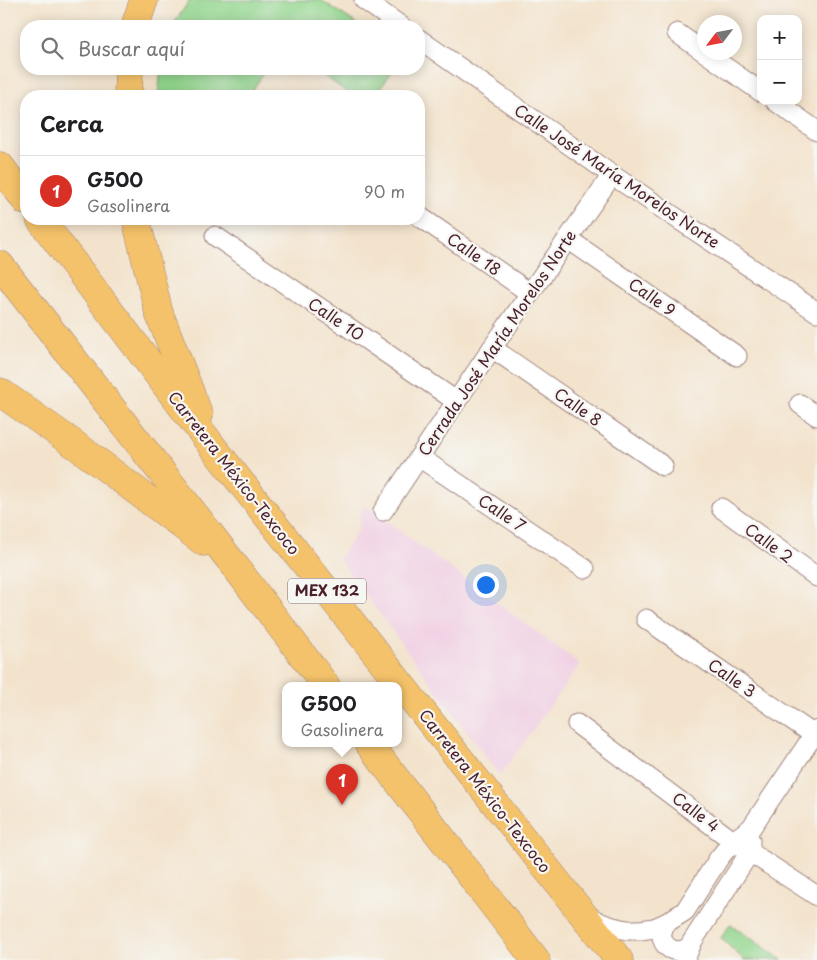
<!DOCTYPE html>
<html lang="es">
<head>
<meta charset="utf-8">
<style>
  body { margin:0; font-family:"Playpen Sans",sans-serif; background:#f2f2f2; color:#202124 }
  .controls { position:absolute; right:15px; top:15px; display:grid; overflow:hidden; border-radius:10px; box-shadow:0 2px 12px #0003 }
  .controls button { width:45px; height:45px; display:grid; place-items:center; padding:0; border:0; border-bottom:1px solid #e0e0e0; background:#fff; color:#202124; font:25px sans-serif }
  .compass { position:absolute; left:697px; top:15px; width:45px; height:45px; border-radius:50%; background:#fff; box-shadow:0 2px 12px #0003; rotate:238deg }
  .you { position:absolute; left:485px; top:584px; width:18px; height:18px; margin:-12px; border:4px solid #fff; border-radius:50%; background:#1a73e8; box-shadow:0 0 0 8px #1a73e833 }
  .badge { display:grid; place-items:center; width:32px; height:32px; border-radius:50%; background:#d93025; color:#fff; font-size:16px; font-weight:700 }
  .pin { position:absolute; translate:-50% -41px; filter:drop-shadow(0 1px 2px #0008) }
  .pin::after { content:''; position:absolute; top:26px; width:18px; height:15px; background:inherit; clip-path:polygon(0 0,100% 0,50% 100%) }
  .popup { position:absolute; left:282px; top:682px; width:120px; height:65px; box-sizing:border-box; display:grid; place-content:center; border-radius:10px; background:#fff; filter:drop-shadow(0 1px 4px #0005); font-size:16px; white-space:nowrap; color:#757577 }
  .popup b { font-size:19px; color:#202124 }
  .popup::after { content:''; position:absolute; left:50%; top:100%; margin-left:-10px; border:10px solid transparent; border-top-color:#fff }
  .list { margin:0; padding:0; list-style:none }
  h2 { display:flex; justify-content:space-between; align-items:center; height:65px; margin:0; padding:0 20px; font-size:21px }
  h2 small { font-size:16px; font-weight:400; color:#757577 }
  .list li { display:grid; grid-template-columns:32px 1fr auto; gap:15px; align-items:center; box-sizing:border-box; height:70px; padding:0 20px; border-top:1px solid #e0e0e0 }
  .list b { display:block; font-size:19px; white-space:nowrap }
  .list p { margin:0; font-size:16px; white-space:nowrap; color:#757577 }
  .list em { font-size:16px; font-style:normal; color:#757577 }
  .icon { flex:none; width:28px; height:28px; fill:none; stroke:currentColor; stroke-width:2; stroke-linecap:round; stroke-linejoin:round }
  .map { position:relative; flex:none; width:817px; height:960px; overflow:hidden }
  .search { position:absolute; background:#fff; box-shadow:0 2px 12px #0003; left:20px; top:20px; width:405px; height:55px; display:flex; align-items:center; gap:12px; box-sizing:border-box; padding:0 18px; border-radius:20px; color:#757577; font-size:19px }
  .panel { position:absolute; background:#fff; box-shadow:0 2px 12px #0003; left:20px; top:90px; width:405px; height:135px; border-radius:20px }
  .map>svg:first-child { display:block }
  .built { fill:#f1d0e4 }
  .green { fill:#92d58d; stroke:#6e7a5c }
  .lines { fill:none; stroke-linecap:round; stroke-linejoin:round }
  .street-casing { stroke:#9e817c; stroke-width:21 }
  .highway-casing { stroke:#9e817c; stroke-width:29 }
  .street { stroke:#fff; stroke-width:19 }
  .highway { stroke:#f4c26a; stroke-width:28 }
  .labels { text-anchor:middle; stroke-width:4.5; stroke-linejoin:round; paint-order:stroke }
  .shield { fill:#f6f6f2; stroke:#7e6067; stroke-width:1 }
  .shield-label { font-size:15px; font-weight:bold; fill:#4a1f2b }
  .street-label { font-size:16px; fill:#4a1f2b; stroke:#f6f6f2 }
</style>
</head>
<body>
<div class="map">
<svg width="817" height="960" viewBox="0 0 817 960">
  <rect width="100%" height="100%" fill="#f6f6f2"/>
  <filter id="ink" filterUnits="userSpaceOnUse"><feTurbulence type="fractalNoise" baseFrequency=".02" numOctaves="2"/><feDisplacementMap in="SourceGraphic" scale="10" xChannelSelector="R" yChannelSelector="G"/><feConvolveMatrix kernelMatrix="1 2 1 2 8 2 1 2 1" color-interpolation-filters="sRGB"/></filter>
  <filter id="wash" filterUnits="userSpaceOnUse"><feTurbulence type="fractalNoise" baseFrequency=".0096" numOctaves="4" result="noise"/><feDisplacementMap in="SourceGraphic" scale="20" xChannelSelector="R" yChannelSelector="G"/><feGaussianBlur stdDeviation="1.12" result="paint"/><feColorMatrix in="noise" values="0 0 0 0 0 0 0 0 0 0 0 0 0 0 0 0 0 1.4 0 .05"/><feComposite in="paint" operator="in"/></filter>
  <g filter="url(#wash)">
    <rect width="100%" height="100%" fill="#f3e3cc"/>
    <path class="built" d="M 365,505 L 580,664 L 500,776 L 339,559 L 359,528 L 360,512 Z"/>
    <g class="green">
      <path d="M 190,0 L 321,0 L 360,26 L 172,26 Z"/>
      <path d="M 161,69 L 267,69 L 248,96 L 158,96 Z"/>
      <path d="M 314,69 L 394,69 L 375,96 L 353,96 Z"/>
      <path d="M 730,924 L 782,960 L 744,960 L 721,938 Z"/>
    </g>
  </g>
  <g filter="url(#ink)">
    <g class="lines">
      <g class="street-casing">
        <g id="street">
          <path d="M 364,0 L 401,26"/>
          <path d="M 677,33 L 761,92"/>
          <path d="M 419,39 L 612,175 L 817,312"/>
          <path d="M 775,101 L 817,131"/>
          <path d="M 419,216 L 530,293"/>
          <path d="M 215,236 L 456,401"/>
          <path d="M 568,239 L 737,356"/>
          <path d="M 492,348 L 663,466"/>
          <path d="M 800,404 L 817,416"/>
          <path d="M 419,457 L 585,569"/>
          <path d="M 721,508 L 817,577"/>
          <path d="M 383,511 L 492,348 L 612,175"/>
          <path d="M 646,619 L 817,737"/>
          <path d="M 577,724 L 733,841 L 817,896"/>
          <path d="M 587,915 L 601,923 L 613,927 L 627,930 L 640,930 L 654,928 L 666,923 L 685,911 L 719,858 L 733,841 L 751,828 L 817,730"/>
          <path d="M 666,923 C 653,942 674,960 691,945"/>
          <path d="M 685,960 L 692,942 L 750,852 L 750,840"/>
        </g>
      </g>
      <g class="highway-casing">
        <g id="highway">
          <path d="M 135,26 L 144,0"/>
          <path d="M 128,96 L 129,69"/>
          <path d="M 0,166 L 26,201"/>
          <path d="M 40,219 L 212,446 L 619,960"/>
          <path d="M 136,219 L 159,313 L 199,415"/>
          <path d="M 0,265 L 234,565 L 326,686"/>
          <path d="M 0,392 L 81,449 L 204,542"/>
          <path d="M 369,744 L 536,960"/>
        </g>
      </g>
      <use href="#street" class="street"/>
      <use href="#highway" class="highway"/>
    </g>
  </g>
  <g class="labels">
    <rect class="shield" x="288" y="578.5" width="78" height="25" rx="4"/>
    <g class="shield-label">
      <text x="327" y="596">MEX 132</text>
    </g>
    <g class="street-label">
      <text transform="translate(617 176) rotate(34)" y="6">Calle José María Morelos Norte</text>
      <text transform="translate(474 254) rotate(35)" y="6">Calle 18</text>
      <text transform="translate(652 297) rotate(35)" y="6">Calle 9</text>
      <text transform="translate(336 319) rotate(34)" y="6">Calle 10</text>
      <text transform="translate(497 343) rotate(-56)" y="6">Cerrada José María Morelos Norte</text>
      <text transform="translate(578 407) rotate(35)" y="6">Calle 8</text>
      <text transform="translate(234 473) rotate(52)" y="6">Carretera México-Texcoco</text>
      <text transform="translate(502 513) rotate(34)" y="6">Calle 7</text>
      <text transform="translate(769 543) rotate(36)" y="6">Calle 2</text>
      <text transform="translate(732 678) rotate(35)" y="6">Calle 3</text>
      <text transform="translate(485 791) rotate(52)" y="6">Carretera México-Texcoco</text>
      <text transform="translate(696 812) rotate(37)" y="6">Calle 4</text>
    </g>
  </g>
</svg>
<div class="controls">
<button>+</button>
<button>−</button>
</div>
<svg class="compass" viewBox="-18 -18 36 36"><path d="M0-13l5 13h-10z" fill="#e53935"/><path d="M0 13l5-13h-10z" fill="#757577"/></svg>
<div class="you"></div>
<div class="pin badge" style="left:342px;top:805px">1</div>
<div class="popup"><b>G500</b>Gasolinera</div>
<div class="search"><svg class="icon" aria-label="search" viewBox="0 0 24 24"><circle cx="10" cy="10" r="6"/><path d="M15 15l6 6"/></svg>Buscar aquí</div>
<section class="panel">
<h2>Cerca<small></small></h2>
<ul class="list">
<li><span class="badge">1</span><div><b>G500</b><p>Gasolinera</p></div><em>90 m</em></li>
</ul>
</section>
</div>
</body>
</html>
